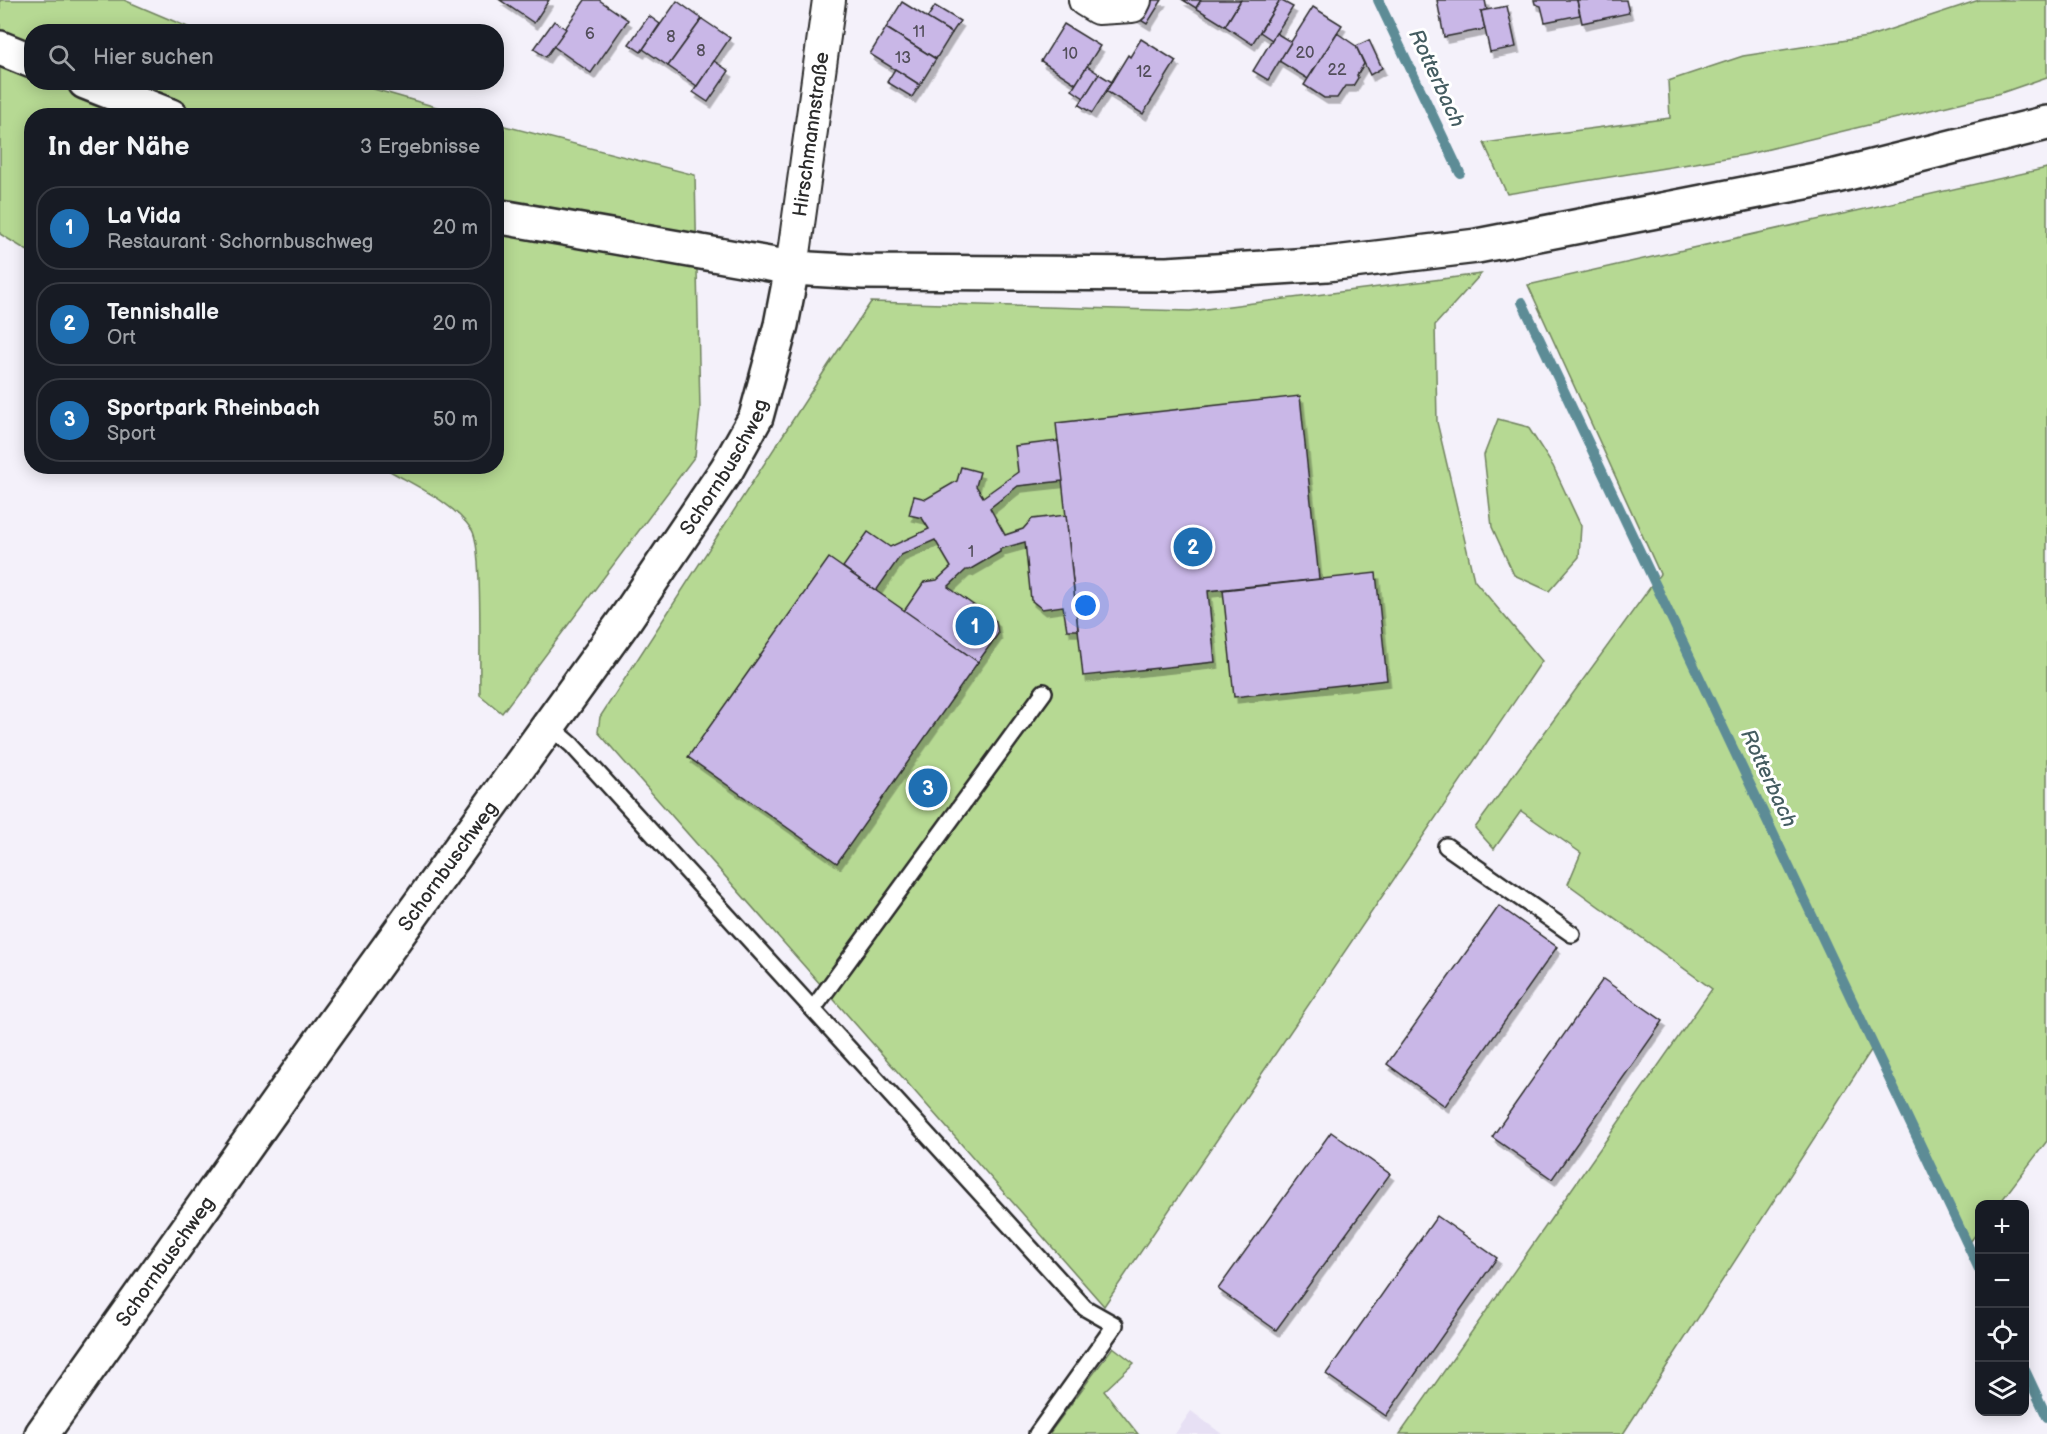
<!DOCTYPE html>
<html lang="de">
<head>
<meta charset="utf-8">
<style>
  body { margin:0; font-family:"Balsamiq Sans",sans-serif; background:#20242c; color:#f1f3f6 }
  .controls { position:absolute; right:18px; bottom:18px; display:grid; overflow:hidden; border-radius:12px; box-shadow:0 3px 15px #0003 }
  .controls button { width:54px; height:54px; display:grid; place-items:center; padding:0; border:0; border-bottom:2px solid #363941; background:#171b24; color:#f1f3f6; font:30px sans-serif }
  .you { position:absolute; left:1086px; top:606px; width:21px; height:21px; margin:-15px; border:4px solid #fff; border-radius:50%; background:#1a73e8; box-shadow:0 0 0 9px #1a73e833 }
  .badge { display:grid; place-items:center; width:39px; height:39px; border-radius:50%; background:#1f6fb2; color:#fff; font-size:20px; font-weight:700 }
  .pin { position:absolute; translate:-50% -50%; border:3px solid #fff; box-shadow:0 2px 6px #0006 }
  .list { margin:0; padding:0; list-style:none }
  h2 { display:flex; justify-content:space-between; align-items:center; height:78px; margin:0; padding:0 24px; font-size:26px }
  h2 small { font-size:20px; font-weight:400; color:#9ea1a6 }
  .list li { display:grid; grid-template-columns:39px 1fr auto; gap:18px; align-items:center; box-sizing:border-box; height:84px; margin:0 12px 12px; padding:0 12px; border:2px solid #363941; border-radius:24px }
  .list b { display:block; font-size:22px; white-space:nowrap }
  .list p { margin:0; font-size:20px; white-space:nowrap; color:#9ea1a6 }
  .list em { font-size:20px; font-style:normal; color:#9ea1a6 }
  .icon { flex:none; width:33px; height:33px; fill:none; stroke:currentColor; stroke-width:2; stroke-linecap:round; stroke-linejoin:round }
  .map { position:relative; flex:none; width:2047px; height:1434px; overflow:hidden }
  .search { position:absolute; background:#171b24; box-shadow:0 3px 15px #0003; left:24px; top:24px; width:480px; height:66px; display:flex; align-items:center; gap:15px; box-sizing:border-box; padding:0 21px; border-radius:24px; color:#9ea1a6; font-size:22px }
  .panel { position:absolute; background:#171b24; box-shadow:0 3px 15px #0003; left:24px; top:108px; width:480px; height:366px; border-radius:24px }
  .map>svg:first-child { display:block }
  .built { fill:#e7e0f4 }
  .green { fill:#b6d993; stroke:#70825f; stroke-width:1.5 }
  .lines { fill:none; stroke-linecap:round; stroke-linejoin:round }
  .stream { stroke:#5d8c96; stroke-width:10 }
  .building { fill:#c9b7e7; stroke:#2b2b2b; stroke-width:1.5; filter:url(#shadow) }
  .service-casing { stroke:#2b2b2b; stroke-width:20 }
  .minor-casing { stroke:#2b2b2b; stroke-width:36 }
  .tertiary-casing { stroke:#2b2b2b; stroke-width:38 }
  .secondary-casing { stroke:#2b2b2b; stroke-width:38 }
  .service { stroke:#fff; stroke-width:15 }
  .minor { stroke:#fff; stroke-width:32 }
  .tertiary { stroke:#fff; stroke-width:33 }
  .secondary { stroke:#fff; stroke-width:33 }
  .labels { text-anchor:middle; stroke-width:6; stroke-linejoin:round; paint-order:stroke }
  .number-label { font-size:16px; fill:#524e5a }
  .street-label { font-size:20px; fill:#2b2b2b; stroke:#fff }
  .water-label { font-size:21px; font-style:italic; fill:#445c60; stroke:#fff }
</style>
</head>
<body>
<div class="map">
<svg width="2047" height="1434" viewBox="0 0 2047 1434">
  <defs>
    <filter id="shadow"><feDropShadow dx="3.5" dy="6" stdDeviation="0" flood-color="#0004"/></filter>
  </defs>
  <rect width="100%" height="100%" fill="#f4f1fa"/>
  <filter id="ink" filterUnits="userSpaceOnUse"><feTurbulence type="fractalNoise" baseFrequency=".0167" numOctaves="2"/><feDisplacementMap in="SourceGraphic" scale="12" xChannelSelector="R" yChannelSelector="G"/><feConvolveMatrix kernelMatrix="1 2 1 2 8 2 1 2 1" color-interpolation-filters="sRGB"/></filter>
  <g filter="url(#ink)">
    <path class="built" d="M 1191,1411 L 1222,1434 L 1175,1434 Z"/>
    <g class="green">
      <path d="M 0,0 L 124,0 L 197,31 L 32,32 L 32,82 L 353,83 L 464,115 L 32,116 L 31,253 L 0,234 Z"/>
      <path d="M 1979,0 L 2047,0 L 2047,77 L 2001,93 L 1744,155 L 1507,194 L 1484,143 L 1670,118 L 1668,81 L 1743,56 L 1867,37 Z"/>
      <path d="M 497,124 L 695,175 L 700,410 L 695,456 L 502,713 L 480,695 C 479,667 483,547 472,530 C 452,501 413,485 383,467 L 496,466 Z"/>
      <path d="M 2047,168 L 2047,1141 L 1999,1204 L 1980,1204 L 1979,1230 L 1968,1245 L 1875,1044 L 1623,1434 L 1400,1434 L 1712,989 L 1568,884 L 1581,853 L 1521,811 L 1494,849 L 1475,828 L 1660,574 L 1528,285 Z"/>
      <path d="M 1481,274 L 1435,325 L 1437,422 L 1474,580 L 1542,661 L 1104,1306 L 598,732 L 600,717 L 829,364 L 871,302 L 1190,311 Z"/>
      <path d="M 1498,419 L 1528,427 L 1553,466 L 1581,526 L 1579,557 L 1549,591 L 1514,575 L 1492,527 L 1484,455 Z"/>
      <path d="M 1113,1347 L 1134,1363 L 1104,1391 L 1138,1434 L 1049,1434 Z"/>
    </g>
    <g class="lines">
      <g class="stream">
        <path d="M 1378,0 L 1460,173"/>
        <path d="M 1522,302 L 1980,1271"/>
        <path d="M 2024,1368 L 2047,1417"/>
      </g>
    </g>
    <g class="building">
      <path d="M 500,0 L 549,0 L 534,23 Z"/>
      <path d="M 585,0 L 599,0 L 628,20 L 591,73 L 553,46 Z"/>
      <path d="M 1144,0 L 1162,0 L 1147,24 L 1134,16 Z"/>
      <path d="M 1183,0 L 1201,0 L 1196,8 Z"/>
      <path d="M 1201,0 L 1241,0 L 1225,26 L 1196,8 Z"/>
      <path d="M 1241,0 L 1280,0 L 1252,44 L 1225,26 Z"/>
      <path d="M 1280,0 L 1293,7 L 1272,40 L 1260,32 Z"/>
      <path d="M 1437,0 L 1485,0 L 1487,10 L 1481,11 L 1485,29 L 1444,37 Z"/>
      <path d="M 1534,0 L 1577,0 L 1580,15 L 1545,22 L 1541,6 L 1535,4 Z"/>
      <path d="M 1577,0 L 1626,0 L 1629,13 L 1582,23 Z"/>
      <path d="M 677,1 L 702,19 L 668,66 L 643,49 Z"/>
      <path d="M 902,2 L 952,33 L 936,59 L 886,28 Z"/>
      <path d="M 935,6 L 960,21 L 952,33 L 927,18 Z"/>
      <path d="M 1507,6 L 1516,47 L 1490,52 L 1481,11 Z"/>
      <path d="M 1313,7 L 1342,25 L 1308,79 L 1279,61 Z"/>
      <path d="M 649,16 L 660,24 L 641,52 L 629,44 Z"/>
      <path d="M 702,19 L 730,38 L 697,86 L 668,66 Z"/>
      <path d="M 554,21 L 566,29 L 546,57 L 534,49 Z"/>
      <path d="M 1064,24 L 1100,46 L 1076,84 L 1041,61 Z"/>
      <path d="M 886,28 L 936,59 L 920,85 L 870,54 Z"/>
      <path d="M 1276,33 L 1291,42 L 1268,80 L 1253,71 Z"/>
      <path d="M 1337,33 L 1356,46 L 1364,64 L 1357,75 L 1358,78 L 1353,86 L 1345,86 L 1337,98 L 1324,98 L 1304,85 Z"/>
      <path d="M 1141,39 L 1176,61 L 1143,114 L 1106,91 L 1128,55 L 1130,57 Z"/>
      <path d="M 1369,40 L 1382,68 L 1370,75 L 1356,46 Z"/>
      <path d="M 714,61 L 729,71 L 708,102 L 693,92 Z"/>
      <path d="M 1087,66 L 1099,74 L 1084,98 L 1072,90 Z"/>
      <path d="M 895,69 L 920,85 L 912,97 L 887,82 Z"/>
      <path d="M 1099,74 L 1112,82 L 1092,113 L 1079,105 Z"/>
      <path d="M 1300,396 L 1319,579 L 1208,591 L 1215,662 L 1083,676 L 1056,423 Z"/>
      <path d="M 1058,441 L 1063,481 L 1018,486 L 990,508 L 1005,535 L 1023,529 L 1032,519 L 1066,515 L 1078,630 L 1067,630 L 1063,606 L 1042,609 L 1031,600 L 1025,542 L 1000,549 L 1000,552 L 969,570 L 966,570 L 948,587 L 996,621 L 998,634 L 978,662 L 904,611 L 924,582 L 937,580 L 951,567 L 935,540 L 901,555 L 876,591 L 843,567 L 868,532 L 890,547 L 929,529 L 922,518 L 909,515 L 914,496 L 926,499 L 957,481 L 961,467 L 980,472 L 976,486 L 983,497 L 1018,472 L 1015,446 Z"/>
      <path d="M 829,558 L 978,662 L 837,863 L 688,757 Z"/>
      <path d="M 1376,573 L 1387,680 L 1234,697 L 1223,590 Z"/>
      <path d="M 1499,906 L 1557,947 L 1445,1106 L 1387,1064 Z"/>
      <path d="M 1603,979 L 1663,1021 L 1552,1179 L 1492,1137 Z"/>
      <path d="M 1331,1132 L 1390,1174 L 1276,1330 L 1218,1289 Z"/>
      <path d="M 1437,1216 L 1497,1258 L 1386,1416 L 1326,1374 Z"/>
    </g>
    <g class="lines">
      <g class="service-casing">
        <g id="service">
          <path d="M 548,724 L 572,745 L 1085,1308 L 1115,1325 L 1037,1434"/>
          <path d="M 1446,846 L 1572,934"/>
          <path d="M 813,1009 L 1044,692"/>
        </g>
      </g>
      <g class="minor-casing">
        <g id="minor">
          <path d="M 1085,0 L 1098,8 L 1132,6 L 1135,0"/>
          <path id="s1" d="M 792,268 L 829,0"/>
        </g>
      </g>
      <g class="tertiary-casing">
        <g id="tertiary">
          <path id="s2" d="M 42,1434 L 323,1038 L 625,620 L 727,469 L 756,417 L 781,325 L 792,268"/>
        </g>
      </g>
      <g class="secondary-casing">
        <g id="secondary">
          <path d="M 0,48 L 32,61"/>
          <path d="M 85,82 L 171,116"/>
          <path d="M 496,216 L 792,268 L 863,272 L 1167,274 L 1327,264 L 1477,246 L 1836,176 L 2047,123"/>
        </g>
      </g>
      <use href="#service" class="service"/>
      <use href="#minor" class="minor"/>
      <use href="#tertiary" class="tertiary"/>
      <use href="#secondary" class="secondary"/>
    </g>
  </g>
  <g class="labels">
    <g class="number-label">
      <text x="919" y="37">11</text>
      <text x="590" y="39">6</text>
      <text x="671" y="42">8</text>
      <text x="701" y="56">8</text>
      <text x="1305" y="58">20</text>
      <text x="1070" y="59">10</text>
      <text x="903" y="63">13</text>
      <text x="1337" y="75">22</text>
      <text x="1144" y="77">12</text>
      <text x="971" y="557">1</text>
    </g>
    <g class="street-label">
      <text dy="7" stroke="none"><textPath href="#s1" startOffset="135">Hirschmannstraße</textPath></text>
      <text dy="7" stroke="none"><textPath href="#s2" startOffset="1184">Schornbuschweg</textPath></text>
      <text dy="7" stroke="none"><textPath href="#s2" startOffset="698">Schornbuschweg</textPath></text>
      <text dy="7" stroke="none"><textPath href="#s2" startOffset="212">Schornbuschweg</textPath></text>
    </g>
    <g class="water-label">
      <text transform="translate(1437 78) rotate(65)" y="7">Rotterbach</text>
      <text transform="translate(1769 778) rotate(65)" y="7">Rotterbach</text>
    </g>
  </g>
</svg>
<div class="controls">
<button>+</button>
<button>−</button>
<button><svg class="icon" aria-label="locate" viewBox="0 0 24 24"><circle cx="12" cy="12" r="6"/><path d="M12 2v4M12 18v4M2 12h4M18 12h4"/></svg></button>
<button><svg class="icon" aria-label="layers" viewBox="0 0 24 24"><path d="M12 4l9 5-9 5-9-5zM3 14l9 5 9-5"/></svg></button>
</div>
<div class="you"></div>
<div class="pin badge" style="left:975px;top:626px">1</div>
<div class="pin badge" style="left:1193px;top:547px">2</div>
<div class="pin badge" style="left:928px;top:788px">3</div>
<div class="search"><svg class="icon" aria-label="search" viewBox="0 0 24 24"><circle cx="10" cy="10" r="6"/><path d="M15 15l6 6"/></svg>Hier suchen</div>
<section class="panel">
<h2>In der Nähe<small>3 Ergebnisse</small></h2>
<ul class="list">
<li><span class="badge">1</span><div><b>La Vida</b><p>Restaurant · Schornbuschweg</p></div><em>20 m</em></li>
<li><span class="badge">2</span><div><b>Tennishalle</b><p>Ort</p></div><em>20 m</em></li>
<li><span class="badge">3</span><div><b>Sportpark Rheinbach</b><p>Sport</p></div><em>50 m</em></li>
</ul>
</section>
</div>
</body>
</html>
